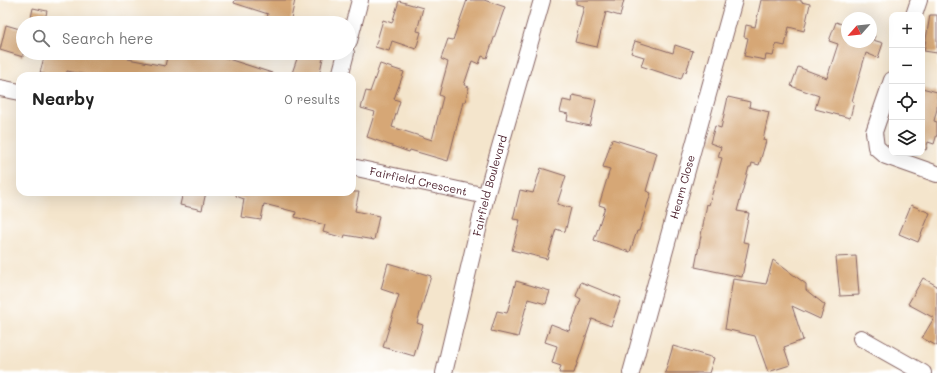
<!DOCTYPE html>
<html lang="en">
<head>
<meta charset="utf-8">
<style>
  body { margin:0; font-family:Mali,sans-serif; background:#f2f2f2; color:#222 }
  .controls { position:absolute; right:12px; top:12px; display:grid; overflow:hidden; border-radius:8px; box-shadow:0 4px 16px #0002 }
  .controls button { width:36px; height:36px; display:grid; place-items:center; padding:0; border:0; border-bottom:1px solid #e0e0e0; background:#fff; color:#222; font:20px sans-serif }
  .compass { position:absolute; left:841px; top:12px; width:36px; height:36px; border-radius:50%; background:#fff; box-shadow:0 4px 16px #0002; rotate:243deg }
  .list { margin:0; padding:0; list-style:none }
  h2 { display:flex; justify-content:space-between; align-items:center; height:52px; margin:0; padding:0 16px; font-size:17px }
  h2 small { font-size:13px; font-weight:400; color:#767676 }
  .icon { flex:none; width:22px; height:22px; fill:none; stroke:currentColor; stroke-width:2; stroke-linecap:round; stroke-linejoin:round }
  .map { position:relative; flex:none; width:937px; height:373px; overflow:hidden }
  .search { position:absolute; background:#fff; box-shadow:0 4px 16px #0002; left:16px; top:16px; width:340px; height:44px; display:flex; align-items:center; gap:10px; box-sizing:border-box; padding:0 14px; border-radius:22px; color:#767676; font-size:15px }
  .panel { position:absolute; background:#fff; box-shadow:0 4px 16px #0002; left:16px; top:72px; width:340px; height:124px; border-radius:12px }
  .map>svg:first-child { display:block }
  .building { fill:#d6a776 }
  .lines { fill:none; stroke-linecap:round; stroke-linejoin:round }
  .street-casing { stroke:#866463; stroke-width:18 }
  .street { stroke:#fff; stroke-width:16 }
  .labels { text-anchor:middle; stroke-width:3; stroke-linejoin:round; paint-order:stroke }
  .street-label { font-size:11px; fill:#4a1f2b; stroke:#fff }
</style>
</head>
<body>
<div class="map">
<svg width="937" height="373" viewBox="0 0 937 373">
  <rect width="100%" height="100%" fill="#fff"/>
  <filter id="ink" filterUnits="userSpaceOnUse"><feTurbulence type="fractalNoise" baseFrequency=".025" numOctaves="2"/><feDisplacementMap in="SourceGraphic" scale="8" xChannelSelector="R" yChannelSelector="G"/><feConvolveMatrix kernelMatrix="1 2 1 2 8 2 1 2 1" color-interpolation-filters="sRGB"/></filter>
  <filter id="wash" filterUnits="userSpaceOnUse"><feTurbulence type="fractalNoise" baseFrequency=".012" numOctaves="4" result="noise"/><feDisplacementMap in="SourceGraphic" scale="16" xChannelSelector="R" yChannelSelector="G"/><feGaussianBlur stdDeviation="0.9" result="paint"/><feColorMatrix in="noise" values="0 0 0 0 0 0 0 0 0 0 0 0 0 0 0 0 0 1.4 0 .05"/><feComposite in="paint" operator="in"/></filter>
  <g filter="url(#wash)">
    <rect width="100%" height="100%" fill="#f4e5cc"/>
    <g id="blocks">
      <g class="building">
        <path d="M 235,0 L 295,0 L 290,23 L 266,23 L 268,14 L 234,3 Z"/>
        <path d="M 467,0 L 484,0 L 505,7 L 487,58 L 482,56 L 479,64 L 472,61 L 464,85 L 469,87 L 465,102 L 463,102 L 448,161 L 410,150 L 409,152 L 367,137 L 375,112 L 361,108 L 366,91 L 370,92 L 380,64 L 404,72 L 394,99 L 400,101 L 392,127 L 432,140 L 443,97 L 439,95 L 448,62 L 441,59 L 448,39 L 453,40 Z"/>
        <path d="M 576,0 L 624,0 L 620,16 L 606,12 L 597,47 L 575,42 L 584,6 L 576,4 Z"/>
        <path d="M 761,0 L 801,0 L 801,2 L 810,4 L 804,31 L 789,27 L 785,46 L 776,44 L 773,56 L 766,55 L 765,60 L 744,56 L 748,38 L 744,37 L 746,25 L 755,27 Z"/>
        <path d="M 399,1 L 423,8 L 417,31 L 421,32 L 416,49 L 392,41 L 389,51 L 375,47 L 383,20 L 392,23 Z"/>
        <path d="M 33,8 L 47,11 L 44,23 L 30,23 Z"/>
        <path d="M 930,15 L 937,15 L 937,53 L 924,51 Z"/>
        <path d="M 836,22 L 847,26 L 847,42 L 871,42 L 871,34 L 875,36 L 873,40 L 883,43 L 878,58 L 866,53 L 852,101 L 854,102 L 850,118 L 815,109 L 819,96 L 791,86 L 798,67 L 827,78 L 838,44 L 829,41 Z"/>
        <path d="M 6,25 L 23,30 L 23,57 L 0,50 Z"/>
        <path d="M 635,41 L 673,53 L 675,45 L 693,51 L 686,72 L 684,71 L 681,79 L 641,66 L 644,57 L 631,53 Z"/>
        <path d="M 45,53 L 115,53 L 129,56 L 128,59 L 165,66 L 168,53 L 177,53 L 195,58 L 196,53 L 220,53 L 219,56 L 272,73 L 272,76 L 92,76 L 67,71 L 66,76 L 51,76 L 40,73 Z"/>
        <path d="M 299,53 L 324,53 L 319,76 L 291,76 Z"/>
        <path d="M 922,88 L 937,92 L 937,109 L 934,121 L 937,122 L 937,134 L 934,144 L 928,142 L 926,150 L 922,149 Z"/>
        <path d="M 573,95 L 596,100 L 590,126 L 567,121 L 568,114 L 560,112 L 563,100 L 572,102 Z"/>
        <path d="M 728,97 L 750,102 L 749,107 L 769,112 L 763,140 L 766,141 L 759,165 L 752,163 L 751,167 L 749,167 L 737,211 L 749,213 L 743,242 L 749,243 L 742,277 L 695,267 L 707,204 L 709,205 L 722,158 L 718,157 L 721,147 L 710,143 L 715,126 L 721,128 Z"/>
        <path d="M 612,139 L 657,153 L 646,191 L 651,193 L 639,231 L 637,231 L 630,252 L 594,240 L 605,207 L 599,205 L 610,169 L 603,167 Z"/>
        <path d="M 541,168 L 566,176 L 557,204 L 571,208 L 565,232 L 556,229 L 547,259 L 512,250 L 520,220 L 513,219 L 520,190 L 533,193 Z"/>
        <path d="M 183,192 L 206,192 L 202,210 L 180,205 Z"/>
        <path d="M 237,192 L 359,192 L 355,211 L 379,216 L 374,240 L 345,235 L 344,238 L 323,232 L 325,225 L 295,217 L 296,212 L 264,204 L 261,220 L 241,217 L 244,199 L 236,196 Z"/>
        <path d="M 911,205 L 930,213 L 918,242 L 899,234 Z"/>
        <path d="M 856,256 L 859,295 L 840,296 L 836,257 Z"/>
        <path d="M 773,260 L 806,284 L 806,290 L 825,305 L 820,319 L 792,306 L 803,340 L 784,347 L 790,365 L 768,372 L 755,336 L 725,329 L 733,279 L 766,284 Z"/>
        <path d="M 388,263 L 431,276 L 417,323 L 423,325 L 414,356 L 383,347 L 399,295 L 381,289 Z"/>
        <path d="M 923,278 L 937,286 L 937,346 L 922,338 L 934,318 L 908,304 Z"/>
        <path d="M 516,281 L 550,291 L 546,304 L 528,299 L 518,337 L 491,331 L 497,311 L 507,313 Z"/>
        <path d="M 581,282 L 621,298 L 611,326 L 592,319 L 574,373 L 559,373 L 561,366 L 552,363 L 557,346 L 545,342 L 551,324 L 569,331 L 581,299 L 576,296 Z"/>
        <path d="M 673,346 L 714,358 L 709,373 L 665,373 Z"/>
      </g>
    </g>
  </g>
  <g filter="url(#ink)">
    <use href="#blocks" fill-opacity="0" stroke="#866463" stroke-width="1"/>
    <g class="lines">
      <g class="street-casing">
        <g id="street">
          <path d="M 914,15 L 919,0"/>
          <path d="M 349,41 L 360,0"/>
          <path d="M 340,76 L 346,53"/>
          <path d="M 892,80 L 874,132 L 876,147 L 886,156 L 937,174"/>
          <path d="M 0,88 L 20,92"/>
          <path id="s1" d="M 352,167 L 486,196"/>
          <path d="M 861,338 L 923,373"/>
          <path id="s2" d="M 444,373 L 486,196 L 542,0"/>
          <path id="s3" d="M 631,373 L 734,0"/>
        </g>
      </g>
      <use href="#street" class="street"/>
    </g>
  </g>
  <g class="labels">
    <g class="street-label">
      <text dy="4" stroke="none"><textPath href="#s1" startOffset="68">Fairfield Crescent</textPath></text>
      <text dy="4" stroke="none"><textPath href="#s2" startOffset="193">Fairfield Boulevard</textPath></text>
      <text dy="4" stroke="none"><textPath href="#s3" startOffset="193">Hearn Close</textPath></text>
    </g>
  </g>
</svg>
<div class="controls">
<button>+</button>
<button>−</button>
<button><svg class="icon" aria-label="locate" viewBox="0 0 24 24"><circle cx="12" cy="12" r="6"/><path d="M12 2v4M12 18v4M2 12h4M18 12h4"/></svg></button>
<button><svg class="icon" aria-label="layers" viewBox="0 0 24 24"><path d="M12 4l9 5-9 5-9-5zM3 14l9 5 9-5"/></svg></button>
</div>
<svg class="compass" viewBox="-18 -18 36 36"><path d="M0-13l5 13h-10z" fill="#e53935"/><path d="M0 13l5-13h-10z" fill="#767676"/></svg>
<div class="search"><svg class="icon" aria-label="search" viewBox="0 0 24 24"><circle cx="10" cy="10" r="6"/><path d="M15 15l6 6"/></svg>Search here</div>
<section class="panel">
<h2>Nearby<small>0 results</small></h2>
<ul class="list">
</ul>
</section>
</div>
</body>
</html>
